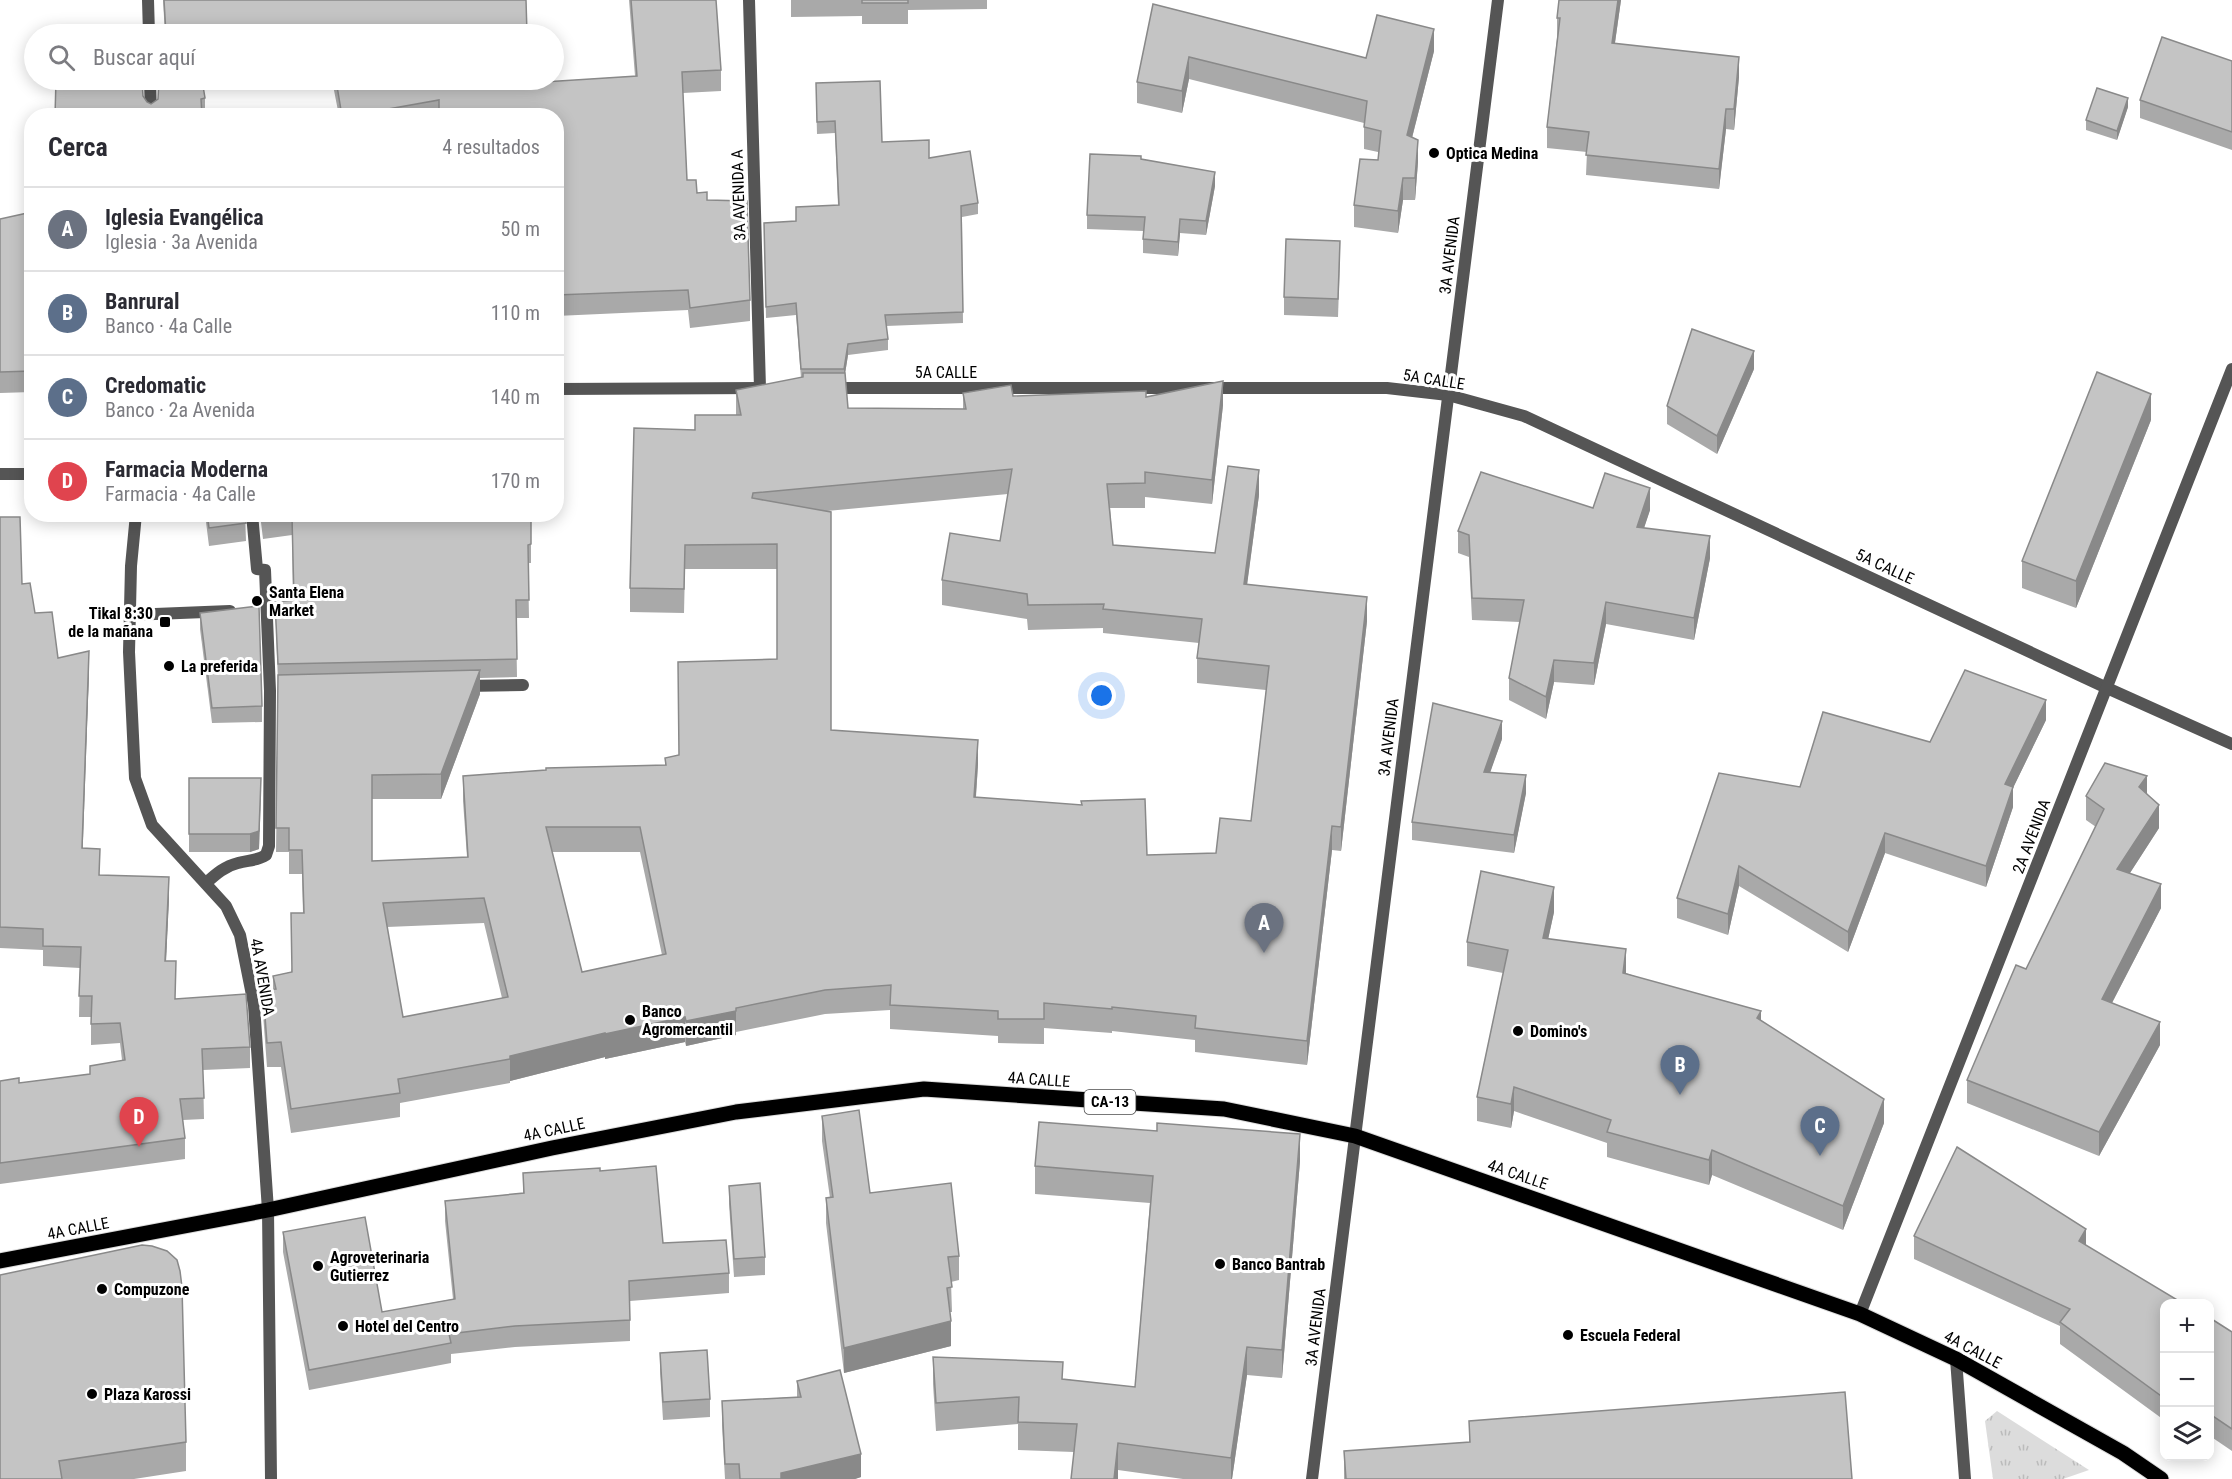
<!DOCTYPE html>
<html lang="es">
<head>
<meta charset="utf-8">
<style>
  body { margin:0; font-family:"Roboto Condensed",sans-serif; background:#f2f2f3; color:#2b2b33 }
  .controls { position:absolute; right:18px; bottom:18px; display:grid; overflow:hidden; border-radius:12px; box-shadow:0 3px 15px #0003 }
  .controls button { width:54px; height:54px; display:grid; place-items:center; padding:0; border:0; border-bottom:2px solid #e1e1e2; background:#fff; color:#2b2b33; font:30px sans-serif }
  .you { position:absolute; left:1102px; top:696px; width:21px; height:21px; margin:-15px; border:4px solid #fff; border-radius:50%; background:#1a73e8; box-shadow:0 0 0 9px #1a73e833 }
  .badge { display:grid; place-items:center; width:39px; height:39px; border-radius:50%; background:#0f766e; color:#fff; font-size:20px; font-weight:700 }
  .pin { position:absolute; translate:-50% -50px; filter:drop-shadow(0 2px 3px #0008) }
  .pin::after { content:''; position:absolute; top:32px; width:21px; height:18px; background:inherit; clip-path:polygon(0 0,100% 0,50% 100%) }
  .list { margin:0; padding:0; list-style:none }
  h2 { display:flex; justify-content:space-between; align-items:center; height:78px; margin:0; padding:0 24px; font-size:26px }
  h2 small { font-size:20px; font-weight:400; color:#7c7c81 }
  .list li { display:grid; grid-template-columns:39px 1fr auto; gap:18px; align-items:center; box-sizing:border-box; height:84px; padding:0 24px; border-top:2px solid #e1e1e2 }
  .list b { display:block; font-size:22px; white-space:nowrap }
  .list p { margin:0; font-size:20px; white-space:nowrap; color:#7c7c81 }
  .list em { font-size:20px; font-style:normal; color:#7c7c81 }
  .icon { flex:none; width:33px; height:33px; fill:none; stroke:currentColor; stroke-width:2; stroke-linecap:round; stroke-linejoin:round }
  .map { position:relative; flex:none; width:2232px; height:1479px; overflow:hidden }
  .search { position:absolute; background:#fff; box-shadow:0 3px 15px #0003; left:24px; top:24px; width:540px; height:66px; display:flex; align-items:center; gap:15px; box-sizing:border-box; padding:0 21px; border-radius:33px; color:#7c7c81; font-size:22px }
  .panel { position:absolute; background:#fff; box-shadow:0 3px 15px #0003; left:24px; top:108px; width:540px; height:414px; border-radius:24px }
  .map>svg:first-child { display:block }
  .park { fill:url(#park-tufts) }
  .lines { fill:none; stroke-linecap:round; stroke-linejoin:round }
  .primary-casing { stroke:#dbdbdb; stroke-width:17 }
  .service { stroke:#555; stroke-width:12 }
  .minor { stroke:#555; stroke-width:12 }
  .tertiary { stroke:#555; stroke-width:12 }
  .primary { stroke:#000; stroke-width:15 }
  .wall { fill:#a9a9a9; fill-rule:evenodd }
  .shaded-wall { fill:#898989 }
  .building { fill:#c4c4c4; stroke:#898989; stroke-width:1.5; fill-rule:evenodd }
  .poi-dot { fill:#000; stroke:#fff; stroke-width:2 }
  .labels { text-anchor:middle; stroke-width:6; stroke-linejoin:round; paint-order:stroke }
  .shield { fill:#fff; stroke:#4c4c4c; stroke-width:1.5 }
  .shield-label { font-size:15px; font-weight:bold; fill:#000 }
  .poi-label { font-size:16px; font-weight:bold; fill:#000; stroke:#fff; text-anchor:start }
  .street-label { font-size:16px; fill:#000; stroke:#fff }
</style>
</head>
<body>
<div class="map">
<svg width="2232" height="1479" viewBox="0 0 2232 1479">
  <defs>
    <pattern id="park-tufts" width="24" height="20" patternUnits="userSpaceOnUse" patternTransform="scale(1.5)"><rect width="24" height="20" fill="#dcdcdc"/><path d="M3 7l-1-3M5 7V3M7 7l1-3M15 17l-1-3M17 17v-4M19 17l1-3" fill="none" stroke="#bbb"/></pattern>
  </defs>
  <rect width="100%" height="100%" fill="#fff"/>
  <path class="park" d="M 1997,1411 L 2089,1470 L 2063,1479 L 1993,1479 L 1985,1421 Z"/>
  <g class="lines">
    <g class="primary-casing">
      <path id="primary" d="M 0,1261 L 268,1210 L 552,1148 L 736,1112 L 924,1089 L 1224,1109 L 1355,1136 L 1860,1314 L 1956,1359 L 2123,1453 L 2161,1479"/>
    </g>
    <g class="service">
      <path d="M 148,0 L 149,34"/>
      <path d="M 150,80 L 151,116"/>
      <path d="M 0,474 L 32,474"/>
      <path d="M 130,615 L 230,611"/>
      <path d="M 464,686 L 523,685"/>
      <path d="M 206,883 C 216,874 225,866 238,863 C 248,860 257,861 266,855 L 269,846 L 270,691 L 265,570 L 257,569 L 252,514"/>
    </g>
    <g class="minor">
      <path d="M 749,0 L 760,388"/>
      <path d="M 830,388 L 1387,388 L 1448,395 L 1524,416 L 2107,688 L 2232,744"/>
      <path d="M 556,389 L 761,388"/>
      <path d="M 136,514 L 131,566 L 129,652 L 135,778 L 152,825 L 226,906 L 240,935 L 254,1005 L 268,1210 L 271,1479"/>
      <path d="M 1860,1314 L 2232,369"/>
      <path d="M 1956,1359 L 1965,1479"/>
    </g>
    <path class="tertiary" d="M 1312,1479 L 1498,0"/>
    <use href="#primary" class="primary"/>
  </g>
  <g class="wall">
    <path d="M 163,0 L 526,0 L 527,34 L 165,34 Z"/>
    <path d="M 629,0 L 716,0 L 721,70 L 721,91 L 683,93 L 687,180 L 697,193 L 707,200 L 750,300 L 750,321 L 690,328 L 688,310 L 556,316 L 556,116 L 339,116 L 332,80 L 528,80 L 528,83 L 635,76 Z"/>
    <path d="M 791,0 L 987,0 L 987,9 L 908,10 L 908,24 L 862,24 L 862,16 L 791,17 Z"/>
    <path d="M 1559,0 L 1621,0 L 1615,43 L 1739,77 L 1734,130 L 1726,129 L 1719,189 L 1586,175 L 1587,152 L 1547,148 L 1547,127 L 1557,38 L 1557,18 Z"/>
    <path d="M 1153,4 L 1366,58 L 1434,51 L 1412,138 L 1418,162 L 1415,200 L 1403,200 L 1398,233 L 1354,227 L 1354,205 L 1378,160 L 1378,152 L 1364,149 L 1364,123 L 1189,79 L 1182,113 L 1137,103 L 1137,82 Z"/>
    <path d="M 2232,61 L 2232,150 L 2140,118 L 2140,100 Z"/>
    <path d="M 816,95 L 882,142 L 929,158 L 978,203 L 978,214 L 962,217 L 963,323 L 886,326 L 888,339 L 888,350 L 848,355 L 845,374 L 848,408 L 963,409 L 963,393 L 1013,396 L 1146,397 L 1223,405 L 1212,504 L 1145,497 L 1145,508 L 1110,508 L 1113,545 L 1215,553 L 1259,495 L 1247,584 L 1367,621 L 1341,851 L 1332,850 L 1307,1065 L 1195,1052 L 1195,1040 L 1112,1031 L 1112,1033 L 1044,1028 L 1044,1044 L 998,1043 L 998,1036 L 890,1029 L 890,1010 L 825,1014 L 736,1032 L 736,1035 L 686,1046 L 685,1042 L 605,1059 L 605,1057 L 510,1081 L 510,1083 L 400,1103 L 400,1117 L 291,1133 L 281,1067 L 267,1067 L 263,1014 L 263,990 L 273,989 L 273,976 L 291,972 L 303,913 L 302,874 L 289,874 L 289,852 L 276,852 L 278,683 L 275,602 L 293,600 L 292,535 L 263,539 L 260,514 L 532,514 L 531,515 L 531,563 L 528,563 L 529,618 L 516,618 L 517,677 L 480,678 L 480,694 L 441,799 L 372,799 L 372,861 L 467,857 L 463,801 L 463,776 L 665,765 L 665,758 L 679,755 L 777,659 L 777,569 L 685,569 L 684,613 L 630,612 L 630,588 L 695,430 L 736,415 L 736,390 L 801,378 L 796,315 L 766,318 L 764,223 L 796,221 L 838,205 L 835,133 L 817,134 ZM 1008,494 L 1000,541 L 942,580 L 942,605 L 1027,619 L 1028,630 L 1103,628 L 1103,633 L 1199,643 L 1197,658 L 1197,683 L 1266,690 L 1251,821 L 1216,853 L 1147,855 L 976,797 L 978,764 L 831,730 L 827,511 ZM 552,852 L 640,852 L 662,955 L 582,972 ZM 484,923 L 502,998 L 403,1017 L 387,927 Z"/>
    <path d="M 143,96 L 147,102 L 151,104 L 158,99 L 205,98 L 205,116 L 55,116 Z"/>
    <path d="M 2128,107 L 2117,140 L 2086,130 L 2086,120 Z"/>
    <path d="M 1141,159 L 1215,186 L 1206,235 L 1180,233 L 1178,256 L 1143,253 L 1143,231 L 1087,229 L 1087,215 Z"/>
    <path d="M 32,212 L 32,319 L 30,319 L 32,392 L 0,393 L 0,219 Z"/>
    <path d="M 1340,259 L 1338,317 L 1284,315 L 1284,297 Z"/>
    <path d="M 1754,369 L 1717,454 L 1667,424 L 1667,406 Z"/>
    <path d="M 2151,420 L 2076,608 L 2022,588 L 2022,561 Z"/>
    <path d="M 1593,508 L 1650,510 L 1644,528 L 1710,558 L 1694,640 L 1606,624 L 1594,685 L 1554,682 L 1546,719 L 1509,700 L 1509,678 L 1520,622 L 1472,620 L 1469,557 L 1458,553 L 1458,531 Z"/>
    <path d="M 205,514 L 245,514 L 246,541 L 209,546 Z"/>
    <path d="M 0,517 L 22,584 L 35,613 L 58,658 L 89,672 L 82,848 L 100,875 L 169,898 L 166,961 L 175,999 L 250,1047 L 250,1068 L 203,1070 L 204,1119 L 183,1120 L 185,1138 L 185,1159 L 0,1184 L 0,1081 L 19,1083 L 90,1074 L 122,1060 L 120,1043 L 91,1045 L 91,1017 L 79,1017 L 80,968 L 43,966 L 43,950 L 0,948 Z"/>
    <path d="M 200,613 L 262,706 L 262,722 L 212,723 L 200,629 Z"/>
    <path d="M 2046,720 L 2013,788 L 2013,807 L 1986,887 L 1885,853 L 1848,952 L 1739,886 L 1728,935 L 1677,918 L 1677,898 L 1800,787 L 1930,742 Z"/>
    <path d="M 1502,739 L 1490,772 L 1526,793 L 1514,853 L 1412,840 L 1412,822 Z"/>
    <path d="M 189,778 L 261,796 L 259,849 L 250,852 L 189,852 Z"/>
    <path d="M 2147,793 L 2159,828 L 2130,873 L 2161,908 L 2112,1003 L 2160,1045 L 2099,1156 L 1967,1103 L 1967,1080 L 2026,969 L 2096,827 L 2086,820 L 2086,796 Z"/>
    <path d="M 1554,912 L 1548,939 L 1626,973 L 1761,1020 L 1884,1123 L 1843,1230 L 1712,1175 L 1709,1185 L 1607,1157 L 1607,1143 L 1514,1111 L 1511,1128 L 1477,1121 L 1477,1097 L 1503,973 L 1467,966 L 1467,942 Z"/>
    <path d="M 822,1116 L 870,1193 L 959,1256 L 959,1280 L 951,1282 L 952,1312 L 950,1312 L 951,1346 L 844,1373 L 826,1223 L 826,1198 L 830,1198 L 822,1141 Z"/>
    <path d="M 1300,1161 L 1282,1378 L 1247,1375 L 1232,1479 L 1183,1479 L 1118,1470 L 1118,1479 L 1071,1479 L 1074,1452 L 1018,1450 L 1018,1424 L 936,1431 L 933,1384 L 933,1357 L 1063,1379 L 1135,1387 L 1150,1203 L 1035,1194 L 1035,1166 Z"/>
    <path d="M 600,1171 L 663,1243 L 729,1273 L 729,1293 L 630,1301 L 630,1341 L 515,1347 L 451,1354 L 451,1363 L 309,1390 L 283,1252 L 283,1232 L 382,1312 L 453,1299 L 445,1221 L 445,1201 L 523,1193 L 523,1173 Z"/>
    <path d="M 729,1186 L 765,1257 L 765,1275 L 734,1277 L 729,1204 Z"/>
    <path d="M 1914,1236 L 2086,1246 L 2164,1304 L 2164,1420 L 2060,1344 L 2060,1326 L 1914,1259 Z"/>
    <path d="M 0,1275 L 186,1442 L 186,1471 L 134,1479 L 0,1479 Z"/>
    <path d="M 2210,1318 L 2232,1332 L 2232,1451 L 2210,1436 Z"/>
    <path d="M 660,1353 L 710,1399 L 710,1417 L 663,1420 L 660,1371 Z"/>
    <path d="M 797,1381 L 861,1477 L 855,1479 L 725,1479 L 722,1425 L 722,1401 L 797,1397 Z"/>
    <path d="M 1469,1421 L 1852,1479 L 1344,1479 L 1344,1451 L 1469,1442 Z"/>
  </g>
  <g class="shaded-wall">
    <path d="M 1618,0 L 1621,0 L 1612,63 L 1612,43 Z"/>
    <path d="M 1434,29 L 1434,51 L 1407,157 L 1407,135 Z"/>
    <path d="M 1189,57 L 1189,79 L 1182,113 L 1182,91 Z"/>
    <path d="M 1739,57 L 1739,77 L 1734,130 L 1734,109 Z"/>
    <path d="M 2128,98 L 2128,107 L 2117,140 L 2117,131 Z"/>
    <path d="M 1726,109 L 1726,129 L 1719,189 L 1719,169 Z"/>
    <path d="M 1418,140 L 1418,162 L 1415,200 L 1415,178 Z"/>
    <path d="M 1215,172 L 1215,186 L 1206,235 L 1206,221 Z"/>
    <path d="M 1403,178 L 1403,200 L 1398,233 L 1398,211 Z"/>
    <path d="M 1180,219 L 1180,233 L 1178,256 L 1178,242 Z"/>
    <path d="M 848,344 L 848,355 L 844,380 L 844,369 Z"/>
    <path d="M 1754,351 L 1754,369 L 1717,454 L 1717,436 Z"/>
    <path d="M 1223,381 L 1223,405 L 1212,504 L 1212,480 Z"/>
    <path d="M 2151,394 L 2151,420 L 2076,608 L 2076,581 Z"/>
    <path d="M 1259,470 L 1259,495 L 1244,608 L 1244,584 Z"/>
    <path d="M 1650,488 L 1650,510 L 1637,549 L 1637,527 Z"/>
    <path d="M 1710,536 L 1710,558 L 1694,640 L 1694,618 Z"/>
    <path d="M 1367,597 L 1367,621 L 1341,851 L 1341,827 Z"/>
    <path d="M 1606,602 L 1606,624 L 1594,685 L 1594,663 Z"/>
    <path d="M 89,651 L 89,672 L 82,869 L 82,848 Z"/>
    <path d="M 1554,660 L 1554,682 L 1546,719 L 1546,697 Z"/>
    <path d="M 480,670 L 480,694 L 441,799 L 441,774 Z"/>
    <path d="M 2046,700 L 2046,720 L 2013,788 L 2013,807 L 1986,887 L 1986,866 L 2005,784 Z"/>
    <path d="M 1502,721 L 1502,739 L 1484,790 L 1484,772 Z"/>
    <path d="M 978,740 L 978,764 L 974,822 L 974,797 Z"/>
    <path d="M 1526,775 L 1526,793 L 1514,853 L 1514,835 Z"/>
    <path d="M 2147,776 L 2147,800 L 2139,787 Z"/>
    <path d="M 261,778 L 259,849 L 250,852 L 250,834 Z"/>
    <path d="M 2159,805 L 2159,828 L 2117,893 L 2117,869 Z"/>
    <path d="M 1332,826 L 1332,850 L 1307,1065 L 1307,1041 Z"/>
    <path d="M 1885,833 L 1885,853 L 1848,952 L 1848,932 Z"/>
    <path d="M 1739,866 L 1739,886 L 1728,935 L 1728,914 Z"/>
    <path d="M 169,877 L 169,898 L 165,982 L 165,961 Z"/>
    <path d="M 2161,884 L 2161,908 L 2102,1022 L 2102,999 Z"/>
    <path d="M 1554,887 L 1554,912 L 1543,963 L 1543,938 Z"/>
    <path d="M 1626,949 L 1626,974 L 1623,973 Z"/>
    <path d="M 736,1011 L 736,1035 L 686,1046 L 686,1021 Z"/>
    <path d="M 1761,1011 L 1761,1035 L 1757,1018 Z"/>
    <path d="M 685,1017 L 685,1042 L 605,1059 L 605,1034 Z"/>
    <path d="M 2160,1022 L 2160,1045 L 2099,1156 L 2099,1132 Z"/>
    <path d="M 605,1033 L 605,1057 L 510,1081 L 510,1056 Z"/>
    <path d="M 1514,1087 L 1514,1111 L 1511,1128 L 1511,1104 Z"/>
    <path d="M 1884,1099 L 1884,1123 L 1843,1230 L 1843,1206 Z"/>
    <path d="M 1300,1134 L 1300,1161 L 1282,1378 L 1282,1350 Z"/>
    <path d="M 1712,1150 L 1712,1175 L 1709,1185 L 1709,1160 Z"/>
    <path d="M 2086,1229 L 2086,1251 L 2079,1241 Z"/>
    <path d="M 951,1321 L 951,1346 L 844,1373 L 844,1348 Z"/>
    <path d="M 1247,1347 L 1247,1375 L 1232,1479 L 1231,1479 L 1231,1458 Z"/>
    <path d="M 1118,1443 L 1118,1479 L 1114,1479 Z"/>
    <path d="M 861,1454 L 861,1477 L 855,1479 L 781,1479 L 781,1473 Z"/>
  </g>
  <g class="building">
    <path d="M 164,0 L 526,0 L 527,34 L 166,34 Z"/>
    <path d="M 631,0 L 716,0 L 721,70 L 682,72 L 687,180 L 696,180 L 697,193 L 707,192 L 707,200 L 747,201 L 750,300 L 690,308 L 688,290 L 556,295 L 556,116 L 439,116 L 439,100 L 349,116 L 342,116 L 336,80 L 528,80 L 528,83 L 637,76 Z"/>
    <rect x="862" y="0" width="46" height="3"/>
    <path d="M 1559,0 L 1618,0 L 1612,43 L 1739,57 L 1734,109 L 1726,109 L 1719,169 L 1586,155 L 1589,132 L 1547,127 L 1560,18 L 1557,18 Z"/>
    <path d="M 1153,4 L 1366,58 L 1377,15 L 1434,29 L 1407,135 L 1418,140 L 1415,178 L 1403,178 L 1398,211 L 1354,205 L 1360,159 L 1378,160 L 1381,131 L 1364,127 L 1367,101 L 1189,57 L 1182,91 L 1137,82 Z"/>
    <path d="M 2162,37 L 2232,61 L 2232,132 L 2140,100 Z"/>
    <path d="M 56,80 L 142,80 L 143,96 L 147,102 L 151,104 L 158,99 L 159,80 L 202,80 L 205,98 L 201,99 L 202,116 L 55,116 Z"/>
    <path d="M 880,81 L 882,142 L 929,140 L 929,158 L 970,151 L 978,203 L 961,206 L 963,312 L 885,315 L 888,339 L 848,344 L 844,369 L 801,369 L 796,303 L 766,307 L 764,223 L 796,221 L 796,207 L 839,205 L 835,121 L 817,122 L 816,83 Z"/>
    <path d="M 2097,88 L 2128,98 L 2117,131 L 2086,120 Z"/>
    <path d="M 1090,154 L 1141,156 L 1141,159 L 1215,172 L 1206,221 L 1180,219 L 1178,242 L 1143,239 L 1145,217 L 1087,215 Z"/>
    <path d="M 32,212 L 32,298 L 29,298 L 32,371 L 0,372 L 0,219 Z"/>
    <path d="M 1286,239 L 1340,241 L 1338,299 L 1284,297 Z"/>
    <path d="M 1692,329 L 1754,351 L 1717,436 L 1667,406 Z"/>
    <path d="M 2097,372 L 2151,394 L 2076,581 L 2022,561 Z"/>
    <path d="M 803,373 L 845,373 L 848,408 L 966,409 L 963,393 L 1011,385 L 1013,396 L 1146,391 L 1146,397 L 1223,381 L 1212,480 L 1145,472 L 1145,483 L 1107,484 L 1113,545 L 1215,553 L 1228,466 L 1259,470 L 1244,584 L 1367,597 L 1341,827 L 1332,826 L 1307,1041 L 1195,1028 L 1196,1016 L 1112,1007 L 1112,1009 L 1044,1003 L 1044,1019 L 998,1019 L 998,1011 L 890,1005 L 891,985 L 825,990 L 736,1008 L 736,1011 L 686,1021 L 685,1017 L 605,1034 L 605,1033 L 510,1056 L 510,1059 L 398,1079 L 400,1093 L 291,1109 L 281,1042 L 267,1043 L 263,990 L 276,989 L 273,976 L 292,972 L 291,913 L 304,913 L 302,850 L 289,850 L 289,828 L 276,828 L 278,675 L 480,670 L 441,774 L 372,775 L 372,861 L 468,857 L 463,776 L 546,770 L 546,768 L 666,765 L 665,758 L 679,755 L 678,662 L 777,659 L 777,544 L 685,545 L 684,589 L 630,588 L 634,428 L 695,430 L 695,415 L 741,415 L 736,390 L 803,377 ZM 1012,469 L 1000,541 L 950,533 L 942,580 L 1027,594 L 1028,605 L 1104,604 L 1103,609 L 1202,619 L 1197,658 L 1269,666 L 1251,821 L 1220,818 L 1216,853 L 1147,855 L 1145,799 L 1081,801 L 1082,805 L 974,797 L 978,740 L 831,730 L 831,512 L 752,498 L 753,493 ZM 546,827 L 640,827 L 666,954 L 582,972 ZM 484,898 L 508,997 L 403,1017 L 383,903 Z"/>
    <path d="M 1481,472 L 1593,508 L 1605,473 L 1650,488 L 1637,527 L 1710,536 L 1694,618 L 1606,602 L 1594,663 L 1554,660 L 1546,697 L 1509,678 L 1524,600 L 1472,598 L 1469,535 L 1458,531 Z"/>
    <path d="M 207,514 L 245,514 L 246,523 L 209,528 Z"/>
    <path d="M 262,514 L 531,514 L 531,544 L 528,545 L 529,600 L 516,600 L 517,659 L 278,664 L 275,602 L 294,600 L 292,517 L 263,521 Z"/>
    <path d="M 0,517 L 20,517 L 22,584 L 30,583 L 35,613 L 52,612 L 58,658 L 89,651 L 82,848 L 100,849 L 99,875 L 169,877 L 165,961 L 176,961 L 175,999 L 246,994 L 250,1047 L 202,1049 L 204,1098 L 180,1099 L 185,1138 L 0,1163 L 0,1081 L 19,1078 L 19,1083 L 90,1074 L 90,1066 L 125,1060 L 120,1023 L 91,1024 L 92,996 L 79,996 L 81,947 L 43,946 L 43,929 L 0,927 Z"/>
    <path d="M 259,606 L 262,706 L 212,708 L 200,613 Z"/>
    <path d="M 1965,670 L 2046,700 L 2005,784 L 2013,787 L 1986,866 L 1885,833 L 1848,932 L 1739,866 L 1728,914 L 1677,898 L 1719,773 L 1800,787 L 1823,712 L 1930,742 Z"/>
    <path d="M 1433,703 L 1502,721 L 1484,772 L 1526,775 L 1514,835 L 1412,822 Z"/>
    <path d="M 2105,763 L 2147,776 L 2139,787 L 2159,805 L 2117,869 L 2161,884 L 2102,999 L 2160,1022 L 2099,1132 L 1967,1080 L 2016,965 L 2026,969 L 2104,809 L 2086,796 Z"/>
    <path d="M 189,778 L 261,778 L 259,831 L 250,834 L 189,834 Z"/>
    <path d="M 1481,871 L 1554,887 L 1543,938 L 1626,949 L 1623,973 L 1761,1011 L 1757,1018 L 1884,1099 L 1843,1206 L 1712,1150 L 1709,1160 L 1607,1132 L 1611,1120 L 1514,1087 L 1511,1104 L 1477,1097 L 1508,950 L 1467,942 Z"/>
    <path d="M 859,1110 L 870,1193 L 951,1183 L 959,1256 L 948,1257 L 952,1287 L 947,1288 L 951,1321 L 844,1348 L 826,1198 L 833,1197 L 822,1116 Z"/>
    <path d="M 1039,1122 L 1157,1131 L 1157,1123 L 1300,1134 L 1282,1350 L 1247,1347 L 1231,1458 L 1118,1443 L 1114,1479 L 1071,1479 L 1077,1424 L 1018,1422 L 1019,1397 L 936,1403 L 933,1357 L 1063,1362 L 1062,1379 L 1135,1387 L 1153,1176 L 1035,1166 Z"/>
    <path d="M 1957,1147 L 2086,1229 L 2079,1241 L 2184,1304 L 2164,1304 L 2164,1398 L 2060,1322 L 2070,1309 L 1914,1236 Z"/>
    <path d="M 656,1166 L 663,1243 L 726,1240 L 729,1273 L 629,1281 L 630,1320 L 515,1326 L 449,1334 L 451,1343 L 309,1370 L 283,1232 L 365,1217 L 382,1312 L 455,1299 L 445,1201 L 524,1193 L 523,1173 L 600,1168 L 600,1171 Z"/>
    <path d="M 760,1183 L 765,1257 L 734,1259 L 729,1186 Z"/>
    <path d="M 142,1245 L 152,1246 L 167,1251 L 177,1260 L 180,1271 L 182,1287 L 186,1442 L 59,1461 L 62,1479 L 0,1479 L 0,1275 Z"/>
    <path d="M 2210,1318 L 2232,1332 L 2232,1429 L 2210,1414 Z"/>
    <path d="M 707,1350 L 710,1399 L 663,1402 L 660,1353 Z"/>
    <path d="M 840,1370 L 861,1454 L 781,1473 L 781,1479 L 740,1479 L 739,1464 L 725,1464 L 722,1401 L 801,1397 L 797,1381 Z"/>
    <path d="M 1845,1392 L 1852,1479 L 1346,1479 L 1344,1451 L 1470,1442 L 1469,1421 Z"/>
  </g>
  <g class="poi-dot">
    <circle cx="1434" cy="153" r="6"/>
    <circle cx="257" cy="601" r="6"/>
    <rect x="159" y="616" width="12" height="12" rx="3"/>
    <circle cx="169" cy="666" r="6"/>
    <circle cx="630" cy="1020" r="6"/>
    <circle cx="1518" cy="1031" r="6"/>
    <circle cx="1220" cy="1264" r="6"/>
    <circle cx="318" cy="1266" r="6"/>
    <circle cx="102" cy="1289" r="6"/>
    <circle cx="343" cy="1326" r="6"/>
    <circle cx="1568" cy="1335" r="6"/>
    <circle cx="92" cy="1394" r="6"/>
  </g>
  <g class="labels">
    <rect class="shield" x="1084.5" y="1090" width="51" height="24" rx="4.5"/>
    <g class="shield-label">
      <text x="1110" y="1107">CA-13</text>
    </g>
    <g class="poi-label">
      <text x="1446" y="159">Optica Medina</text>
      <text x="269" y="598">Santa Elena<tspan x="269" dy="18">Market</tspan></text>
      <text x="153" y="619" text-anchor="end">Tikal 8:30<tspan x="153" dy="18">de la mañana</tspan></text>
      <text x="181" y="672">La preferida</text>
      <text x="642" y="1017">Banco<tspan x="642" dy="18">Agromercantil</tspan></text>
      <text x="1530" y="1037">Domino's</text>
      <text x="330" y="1263">Agroveterinaria<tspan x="330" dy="18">Gutierrez</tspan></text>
      <text x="1232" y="1270">Banco Bantrab</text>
      <text x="114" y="1295">Compuzone</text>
      <text x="355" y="1332">Hotel del Centro</text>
      <text x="1580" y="1341">Escuela Federal</text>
      <text x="104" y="1400">Plaza Karossi</text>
    </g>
    <g class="street-label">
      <text transform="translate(738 195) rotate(-92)" y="6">3A AVENIDA A</text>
      <text transform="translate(1449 255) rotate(-83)" y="6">3A AVENIDA</text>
      <text x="946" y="378">5A CALLE</text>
      <text transform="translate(1434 379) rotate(9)" y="6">5A CALLE</text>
      <text transform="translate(1885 566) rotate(25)" y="6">5A CALLE</text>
      <text transform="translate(1388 737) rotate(-83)" y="6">3A AVENIDA</text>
      <text transform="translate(2031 836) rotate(-69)" y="6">2A AVENIDA</text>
      <text transform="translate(263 977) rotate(80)" y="6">4A AVENIDA</text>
      <text transform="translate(1039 1079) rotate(4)" y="6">4A CALLE</text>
      <text transform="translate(554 1129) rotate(-12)" y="6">4A CALLE</text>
      <text transform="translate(1518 1174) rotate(19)" y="6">4A CALLE</text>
      <text transform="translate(78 1228) rotate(-11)" y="6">4A CALLE</text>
      <text transform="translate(1315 1327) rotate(-83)" y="6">3A AVENIDA</text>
      <text transform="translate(1973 1349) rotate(28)" y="6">4A CALLE</text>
    </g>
  </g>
</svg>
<div class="controls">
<button>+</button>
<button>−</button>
<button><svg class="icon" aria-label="layers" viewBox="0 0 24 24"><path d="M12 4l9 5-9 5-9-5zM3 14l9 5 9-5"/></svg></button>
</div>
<div class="you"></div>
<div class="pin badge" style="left:1264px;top:953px;background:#6b7280">A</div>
<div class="pin badge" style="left:1680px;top:1095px;background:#5c6f8a">B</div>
<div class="pin badge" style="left:1820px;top:1156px;background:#5c6f8a">C</div>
<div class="pin badge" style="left:139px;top:1147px;background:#e0444e">D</div>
<div class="search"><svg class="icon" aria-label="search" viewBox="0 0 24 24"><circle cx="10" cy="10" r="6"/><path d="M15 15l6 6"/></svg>Buscar aquí</div>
<section class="panel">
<h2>Cerca<small>4 resultados</small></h2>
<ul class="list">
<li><span class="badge" style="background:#6b7280">A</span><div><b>Iglesia Evangélica</b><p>Iglesia · 3a Avenida</p></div><em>50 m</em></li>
<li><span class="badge" style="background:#5c6f8a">B</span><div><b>Banrural</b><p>Banco · 4a Calle</p></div><em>110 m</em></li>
<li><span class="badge" style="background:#5c6f8a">C</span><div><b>Credomatic</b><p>Banco · 2a Avenida</p></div><em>140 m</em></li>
<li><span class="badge" style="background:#e0444e">D</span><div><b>Farmacia Moderna</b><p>Farmacia · 4a Calle</p></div><em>170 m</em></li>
</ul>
</section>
</div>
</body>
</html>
